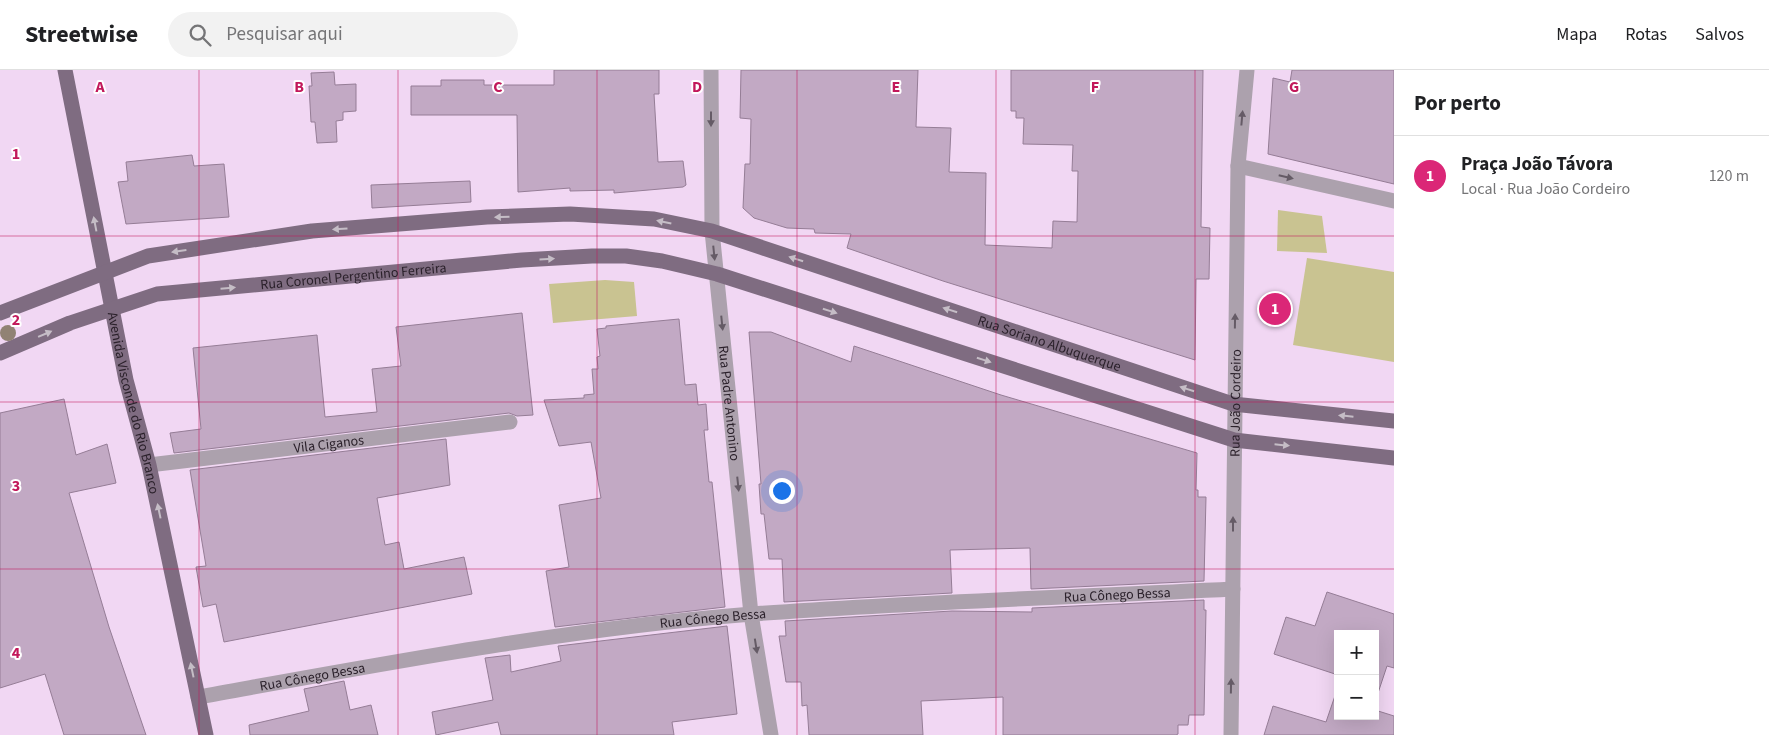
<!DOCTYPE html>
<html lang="pt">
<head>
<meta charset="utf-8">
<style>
  body { margin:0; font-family:"Source Sans 3",sans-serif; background:#f2f2f2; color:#202124 }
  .controls { position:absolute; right:15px; bottom:15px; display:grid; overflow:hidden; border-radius:0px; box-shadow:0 5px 20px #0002 }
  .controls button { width:45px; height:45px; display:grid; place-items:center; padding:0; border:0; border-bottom:1px solid #e0e0e0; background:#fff; color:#202124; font:25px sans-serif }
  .you { position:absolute; left:781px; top:420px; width:18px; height:18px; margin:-12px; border:4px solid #fff; border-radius:50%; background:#1a73e8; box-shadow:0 0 0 8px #1a73e833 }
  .badge { display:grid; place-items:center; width:32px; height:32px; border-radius:50%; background:#db2777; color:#fff; font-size:16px; font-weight:700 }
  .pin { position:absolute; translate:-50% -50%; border:2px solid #fff; box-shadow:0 1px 5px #0006 }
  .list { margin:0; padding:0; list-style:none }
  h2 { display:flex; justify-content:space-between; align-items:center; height:65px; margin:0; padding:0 20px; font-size:21px }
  h2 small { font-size:16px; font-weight:400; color:#757577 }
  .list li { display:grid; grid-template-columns:32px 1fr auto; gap:15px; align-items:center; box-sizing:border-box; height:80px; padding:0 20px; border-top:1px solid #e0e0e0 }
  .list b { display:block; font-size:19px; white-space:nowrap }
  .list p { margin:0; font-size:16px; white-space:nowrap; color:#757577 }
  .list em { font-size:16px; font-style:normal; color:#757577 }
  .icon { flex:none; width:28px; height:28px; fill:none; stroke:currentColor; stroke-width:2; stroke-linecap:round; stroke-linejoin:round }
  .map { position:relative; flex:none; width:1394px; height:665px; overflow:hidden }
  header { display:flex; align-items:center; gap:30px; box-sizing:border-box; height:70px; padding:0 25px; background:#fff; border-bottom:1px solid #e0e0e0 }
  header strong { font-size:24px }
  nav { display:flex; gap:28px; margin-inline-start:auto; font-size:18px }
  .search { width:350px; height:45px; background:#f2f2f2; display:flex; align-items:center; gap:12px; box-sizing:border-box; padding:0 18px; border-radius:28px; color:#757577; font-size:19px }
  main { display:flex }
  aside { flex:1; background:#fff }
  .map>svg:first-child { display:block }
  .green { fill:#c9c391 }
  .building { fill:#c2a9c4; stroke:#957d96 }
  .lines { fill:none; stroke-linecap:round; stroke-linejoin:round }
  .minor { stroke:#aca1ad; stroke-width:15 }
  .major { stroke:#7f6c81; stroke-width:15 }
  .tree { fill:#918274 }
  .oneway { fill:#655b66 }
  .oneway2 { fill:#c5bdc6 }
  .grid { fill:none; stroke:#c2185b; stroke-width:1; stroke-opacity:0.55 }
  .labels { text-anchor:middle; stroke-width:4; stroke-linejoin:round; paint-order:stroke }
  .street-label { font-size:14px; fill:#2b212b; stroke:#fff }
  .grid-label { font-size:16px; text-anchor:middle; font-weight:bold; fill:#c2185b; stroke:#fff; stroke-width:4; stroke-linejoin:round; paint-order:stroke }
</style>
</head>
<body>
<header>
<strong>Streetwise</strong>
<div class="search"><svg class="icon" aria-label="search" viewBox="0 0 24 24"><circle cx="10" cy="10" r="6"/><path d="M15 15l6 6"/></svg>Pesquisar aqui</div>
<nav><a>Mapa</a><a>Rotas</a><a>Salvos</a></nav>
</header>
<main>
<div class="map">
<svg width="1394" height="665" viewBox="0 0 1394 665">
  <rect width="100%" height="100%" fill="#f1d7f3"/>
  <g class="green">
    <path d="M 1278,140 L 1322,146 L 1327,183 L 1277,181 Z"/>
    <path d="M 1307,188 L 1394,202 L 1394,292 L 1293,275 Z"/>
    <path d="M 605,210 L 634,212 L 637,246 L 553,253 L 549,214 Z"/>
  </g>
  <g class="building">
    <path d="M 554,0 L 659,0 L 659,24 L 654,24 L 658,92 L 683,91 L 686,115 L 683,117 L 614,123 L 614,120 L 570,121 L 570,118 L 518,122 L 517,45 L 411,45 L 411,16 L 441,16 L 441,10 L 484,10 L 484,15 L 554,15 Z"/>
    <path d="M 741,0 L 918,0 L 916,57 L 951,58 L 949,102 L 986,103 L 985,175 L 1052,178 L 1053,151 L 1077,152 L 1078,101 L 1072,101 L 1073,75 L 1023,74 L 1024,48 L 1016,48 L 1016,41 L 1011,41 L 1011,0 L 1203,0 L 1201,157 L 1210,158 L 1209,209 L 1196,209 L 1195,290 L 943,211 L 847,178 L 851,164 L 815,163 L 814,159 L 787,158 L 754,148 L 743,138 L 745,94 L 750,94 L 751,49 L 740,48 Z"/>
    <path d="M 1292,0 L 1394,0 L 1394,114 L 1268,84 L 1273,8 L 1290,12 Z"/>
    <path d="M 334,2 L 335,15 L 356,14 L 356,41 L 343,42 L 343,50 L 336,51 L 337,72 L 317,73 L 315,52 L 311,52 L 309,16 L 312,16 L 311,3 Z"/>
    <path d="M 192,85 L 194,96 L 224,94 L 229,147 L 126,154 L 118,112 L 128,111 L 126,92 Z"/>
    <path d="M 470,111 L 471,132 L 372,138 L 371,115 Z"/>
    <path d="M 522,243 L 533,345 L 517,346 L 509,343 L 174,383 L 170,363 L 201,359 L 193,278 L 317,265 L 325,347 L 377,342 L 372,299 L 401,296 L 396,257 Z"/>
    <path d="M 679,249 L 685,315 L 696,314 L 698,335 L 706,334 L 708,360 L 704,360 L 709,412 L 712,412 L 725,537 L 555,557 L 546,501 L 569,497 L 559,435 L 601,428 L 591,372 L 559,376 L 544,330 L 584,328 L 584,325 L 594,324 L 592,299 L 598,299 L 597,287 L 600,286 L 597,259 L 606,258 L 606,256 Z"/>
    <path d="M 749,262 L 771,262 L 851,292 L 854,276 L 1001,325 L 1197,383 L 1196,420 L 1198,420 L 1198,427 L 1206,427 L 1204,511 L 1031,519 L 1030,478 L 950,480 L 952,523 L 784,532 L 782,489 L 769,489 L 764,444 L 761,444 L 759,414 L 761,414 Z"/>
    <path d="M 64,329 L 76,385 L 107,374 L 116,413 L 69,423 L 109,557 L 146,665 L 64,665 L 45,604 L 0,618 L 0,343 Z"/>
    <path d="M 446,369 L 450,415 L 377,428 L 385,475 L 399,472 L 404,499 L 464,487 L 472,524 L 224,572 L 216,534 L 203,537 L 196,497 L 206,496 L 190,400 Z"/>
    <path d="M 1327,522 L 1394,544 L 1394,598 L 1387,596 L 1375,632 L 1375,564 L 1338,564 L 1338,605 L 1274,584 L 1286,547 L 1315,556 Z"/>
    <path d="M 1204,530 L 1204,540 L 1206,540 L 1204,645 L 1189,645 L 1188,655 L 1178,655 L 1178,664 L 1176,665 L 1003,665 L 1003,627 L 921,631 L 923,665 L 809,665 L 807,635 L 802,636 L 801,612 L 786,612 L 779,566 L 786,566 L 785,551 L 952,541 L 1032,542 L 1032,538 Z"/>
    <path d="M 727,556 L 737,644 L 672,652 L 674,665 L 501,665 L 498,652 L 436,665 L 432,642 L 493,630 L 485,588 L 510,585 L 511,602 L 561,591 L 558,576 Z"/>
    <path d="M 344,611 L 350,640 L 371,635 L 378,665 L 250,665 L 249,655 L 309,641 L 304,619 Z"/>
    <path d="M 1338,617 L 1338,646 L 1375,646 L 1375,640 L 1394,646 L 1394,665 L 1264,665 L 1273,636 L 1326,652 Z"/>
  </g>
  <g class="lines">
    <g class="minor">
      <path id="s1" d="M 711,0 L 712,161 L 751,544 L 771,665"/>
      <path d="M 1238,96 L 1394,131"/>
      <path id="s2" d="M 149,395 L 510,352"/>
      <path id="s3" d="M 198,627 C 382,594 565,559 752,544 C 912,532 1073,527 1233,519"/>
      <path id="s4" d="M 1231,665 L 1238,96 L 1247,0"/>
    </g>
    <g class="major">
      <path id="s5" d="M 65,0 L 126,310 L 149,395 L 206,665"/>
      <path id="s6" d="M 0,243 L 148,186 L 312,161 L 487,147 L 570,144 L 654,149 L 712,161 L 1233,334 L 1394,351"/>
      <path id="s7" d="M 0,283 L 70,253 L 157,224 L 522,190 L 592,186 L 626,186 L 662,191 L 717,204 L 1234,370 L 1394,388"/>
    </g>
  </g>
  <circle class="tree" cx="8" cy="263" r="8"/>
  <defs><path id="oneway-solid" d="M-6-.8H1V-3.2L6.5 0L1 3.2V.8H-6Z" transform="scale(1.25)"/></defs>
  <g class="oneway">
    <use href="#oneway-solid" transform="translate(1242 48) rotate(-85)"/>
    <use href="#oneway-solid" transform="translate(711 49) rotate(90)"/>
    <use href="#oneway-solid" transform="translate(1286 107) rotate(13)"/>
    <use href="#oneway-solid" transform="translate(714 183) rotate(84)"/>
    <use href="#oneway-solid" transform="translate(1235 251) rotate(-89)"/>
    <use href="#oneway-solid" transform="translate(722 253) rotate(84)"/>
    <use href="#oneway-solid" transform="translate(738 414) rotate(84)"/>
    <use href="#oneway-solid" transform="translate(1233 454) rotate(-90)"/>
    <use href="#oneway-solid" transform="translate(756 576) rotate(81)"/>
    <use href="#oneway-solid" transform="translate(1231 616) rotate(-89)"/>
  </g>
  <g class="oneway2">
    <use href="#oneway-solid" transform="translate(502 147) rotate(178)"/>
    <use href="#oneway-solid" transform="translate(664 152) rotate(-168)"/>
    <use href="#oneway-solid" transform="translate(95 154) rotate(-101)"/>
    <use href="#oneway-solid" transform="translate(340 159) rotate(176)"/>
    <use href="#oneway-solid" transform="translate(179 181) rotate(172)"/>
    <use href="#oneway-solid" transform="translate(547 189) rotate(-3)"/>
    <use href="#oneway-solid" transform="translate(796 189) rotate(-162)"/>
    <use href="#oneway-solid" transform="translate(228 218) rotate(-5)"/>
    <use href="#oneway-solid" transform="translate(950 240) rotate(-162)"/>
    <use href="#oneway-solid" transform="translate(830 241) rotate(18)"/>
    <use href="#oneway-solid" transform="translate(45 264) rotate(-23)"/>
    <use href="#oneway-solid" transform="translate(984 290) rotate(18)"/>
    <use href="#oneway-solid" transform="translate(1187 319) rotate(-162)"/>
    <use href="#oneway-solid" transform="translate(1346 346) rotate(-174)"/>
    <use href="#oneway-solid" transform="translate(1282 375) rotate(6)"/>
    <use href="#oneway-solid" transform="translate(159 441) rotate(-102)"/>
    <use href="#oneway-solid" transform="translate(192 600) rotate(-102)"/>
  </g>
  <path class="grid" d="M 199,0 L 199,665M 398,0 L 398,665M 597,0 L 597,665M 797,0 L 797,665M 996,0 L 996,665M 1195,0 L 1195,665M 0,166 L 1394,166M 0,332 L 1394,332M 0,499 L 1394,499"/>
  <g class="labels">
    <g class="street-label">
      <text dy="5" stroke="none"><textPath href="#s7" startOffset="365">Rua Coronel Pergentino Ferreira</textPath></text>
      <text dy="5" stroke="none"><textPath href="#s6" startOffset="1082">Rua Soriano Albuquerque</textPath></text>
      <text dy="5" stroke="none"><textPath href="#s4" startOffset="332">Rua João Cordeiro</textPath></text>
      <text dy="5" stroke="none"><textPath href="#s5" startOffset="340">Avenida Visconde do Rio Branco</textPath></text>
      <text dy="5" stroke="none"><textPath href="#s1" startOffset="334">Rua Padre Antonino</textPath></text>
      <text dy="5" stroke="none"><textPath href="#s2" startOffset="181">Vila Ciganos</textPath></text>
      <text dy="5" stroke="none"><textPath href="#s3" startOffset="926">Rua Cônego Bessa</textPath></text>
      <text dy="5" stroke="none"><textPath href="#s3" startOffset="521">Rua Cônego Bessa</textPath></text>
      <text dy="5" stroke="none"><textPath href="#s3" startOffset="116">Rua Cônego Bessa</textPath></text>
    </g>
  </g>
  <g class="grid-label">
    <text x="100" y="22">A</text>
    <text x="299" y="22">B</text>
    <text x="498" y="22">C</text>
    <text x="697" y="22">D</text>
    <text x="896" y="22">E</text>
    <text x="1095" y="22">F</text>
    <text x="1294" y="22">G</text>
    <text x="16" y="89">1</text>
    <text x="16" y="255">2</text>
    <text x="16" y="421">3</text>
    <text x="16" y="588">4</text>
  </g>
</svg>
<div class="controls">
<button>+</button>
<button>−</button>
</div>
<div class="you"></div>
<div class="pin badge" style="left:1275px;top:239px">1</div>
</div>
<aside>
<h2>Por perto<small></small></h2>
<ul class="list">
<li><span class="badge">1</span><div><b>Praça João Távora</b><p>Local · Rua João Cordeiro</p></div><em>120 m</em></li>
</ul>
</aside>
</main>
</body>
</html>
